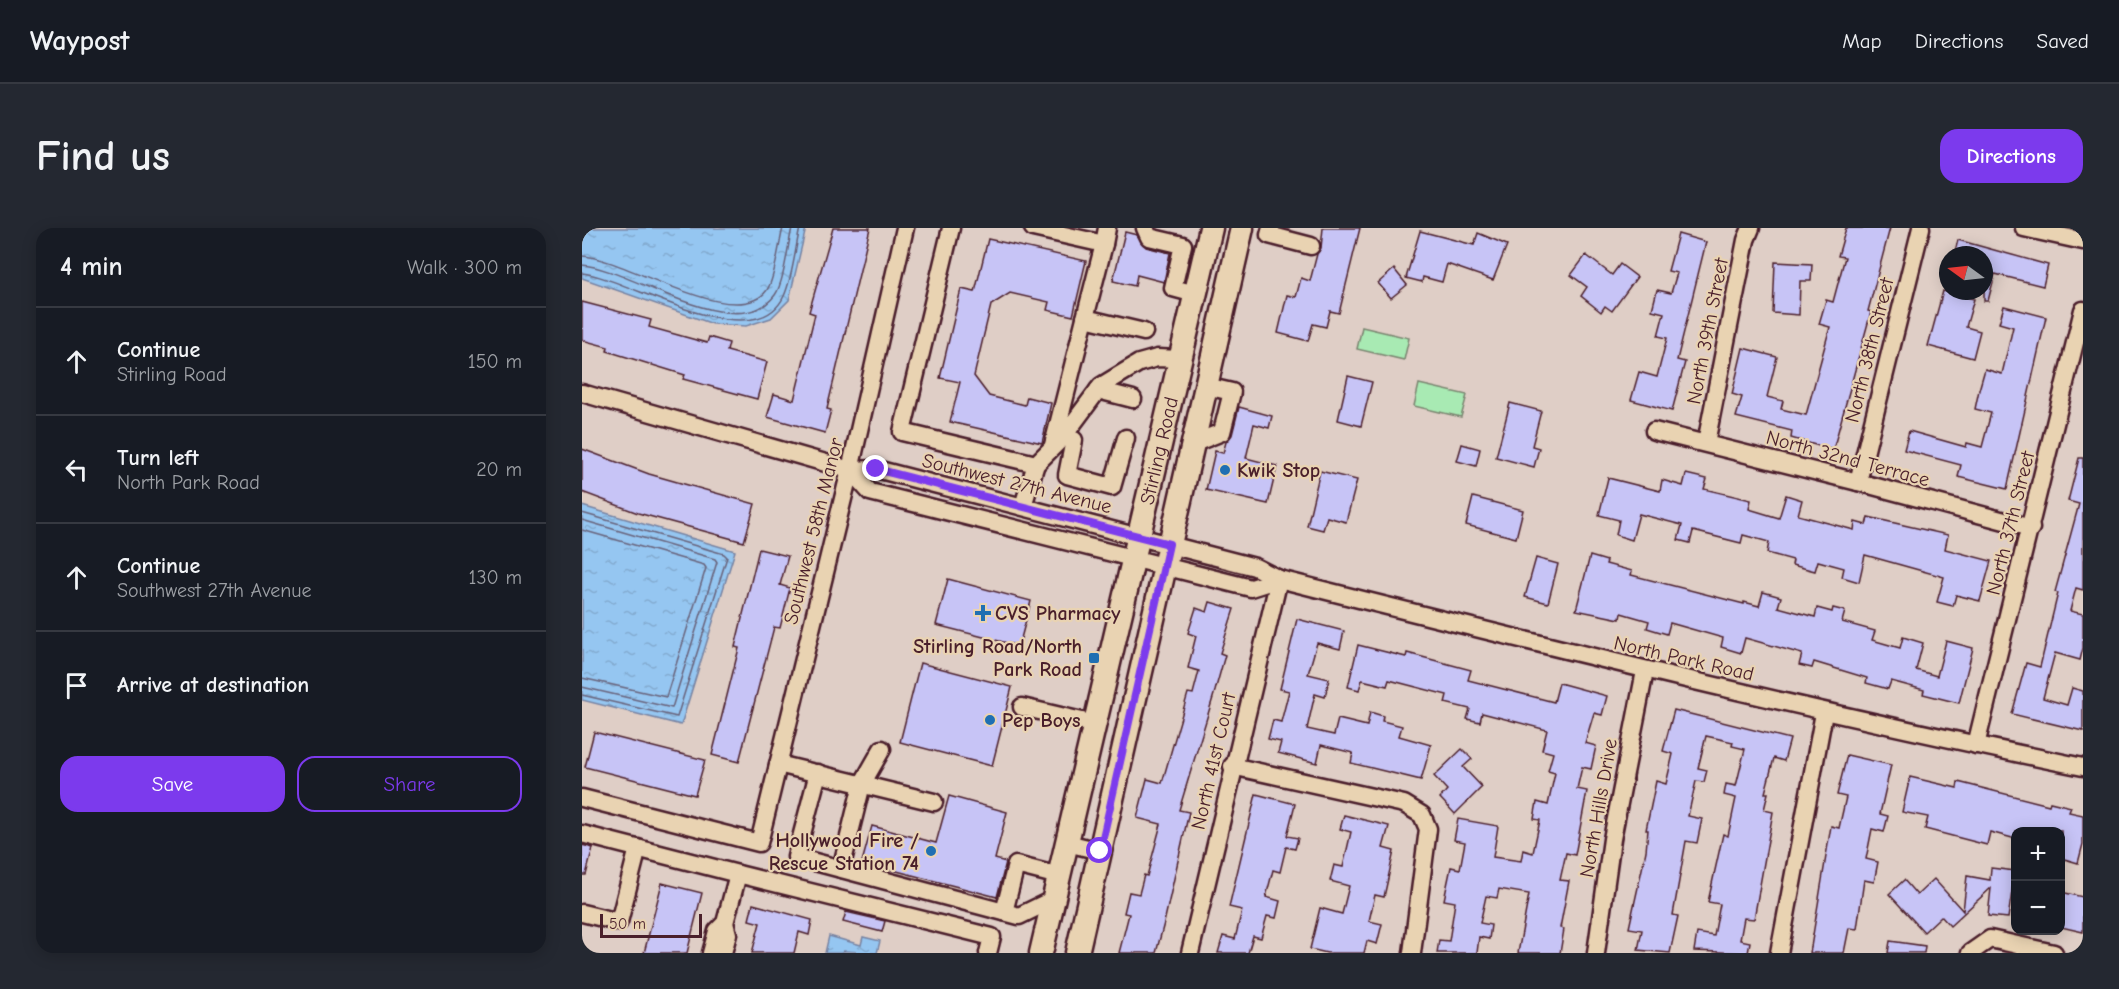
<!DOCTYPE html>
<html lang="en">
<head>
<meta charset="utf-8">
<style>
  body { margin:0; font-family:"Comic Neue",sans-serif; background:#242831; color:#f1f3f6 }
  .controls { position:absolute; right:18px; bottom:18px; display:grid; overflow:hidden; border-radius:12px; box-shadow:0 3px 15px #0003 }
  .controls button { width:54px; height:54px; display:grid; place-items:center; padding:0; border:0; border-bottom:2px solid #363941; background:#171b24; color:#f1f3f6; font:30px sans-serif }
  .compass { position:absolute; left:1357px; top:18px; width:54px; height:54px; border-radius:50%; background:#171b24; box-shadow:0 3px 15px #0003; rotate:285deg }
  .scale { position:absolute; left:18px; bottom:15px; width:102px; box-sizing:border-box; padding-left:6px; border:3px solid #4a1f2b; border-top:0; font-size:16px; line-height:21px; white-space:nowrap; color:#4a1f2b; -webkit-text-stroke:4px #e9d3b2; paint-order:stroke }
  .stop { position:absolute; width:18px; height:18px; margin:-14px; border:4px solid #7c3aed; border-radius:50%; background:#fff }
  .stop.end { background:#7c3aed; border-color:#fff; box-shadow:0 2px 6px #0008 }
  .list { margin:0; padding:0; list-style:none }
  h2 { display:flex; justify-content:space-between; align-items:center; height:78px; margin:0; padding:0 24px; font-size:26px }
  h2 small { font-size:20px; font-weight:400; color:#9ea1a6 }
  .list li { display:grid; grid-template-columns:39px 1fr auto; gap:18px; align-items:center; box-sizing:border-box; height:108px; padding:0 24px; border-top:2px solid #363941 }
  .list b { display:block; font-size:22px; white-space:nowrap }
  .list p { margin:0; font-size:20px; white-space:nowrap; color:#9ea1a6 }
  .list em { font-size:20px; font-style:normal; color:#9ea1a6 }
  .actions { display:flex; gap:12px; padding:18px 24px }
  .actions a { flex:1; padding:14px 0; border:2px solid #7c3aed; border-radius:18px; text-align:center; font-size:21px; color:#7c3aed }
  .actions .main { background:#7c3aed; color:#fff }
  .icon { flex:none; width:33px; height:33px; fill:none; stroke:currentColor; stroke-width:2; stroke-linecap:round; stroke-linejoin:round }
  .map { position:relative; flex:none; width:1501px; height:725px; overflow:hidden; border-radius:18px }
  header { display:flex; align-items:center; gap:36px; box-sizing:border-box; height:84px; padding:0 30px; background:#171b24; border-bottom:2px solid #363941 }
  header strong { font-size:28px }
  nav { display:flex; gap:33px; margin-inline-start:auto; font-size:21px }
  .intro { display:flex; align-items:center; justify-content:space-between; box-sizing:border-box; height:144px; padding:0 36px }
  h1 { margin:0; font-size:42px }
  .button { padding:15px 27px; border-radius:18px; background:#7c3aed; color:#fff; font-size:21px; font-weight:700 }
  main { display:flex; gap:36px; padding:0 36px }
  aside { flex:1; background:#171b24; border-radius:18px; box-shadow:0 3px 15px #0003 }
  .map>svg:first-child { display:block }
  .green { fill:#a8eab3; stroke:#79846f; stroke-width:1.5 }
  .water { fill:url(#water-ripples); stroke:#7783a2; stroke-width:1.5 }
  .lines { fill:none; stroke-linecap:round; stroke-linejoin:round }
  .shore { stroke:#68627a; stroke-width:1.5 }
  .building { fill:#c7c4f6; stroke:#4a1f2b; stroke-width:1.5 }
  .minor-casing { stroke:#4a1f2b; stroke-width:21 }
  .major-casing { stroke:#4a1f2b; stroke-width:27 }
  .minor { stroke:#e9d3b2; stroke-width:16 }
  .major { stroke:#e9d3b2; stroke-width:22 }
  .route { stroke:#7c3aed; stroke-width:8 }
  .poi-dot { fill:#1f6fb2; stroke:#e9d3b2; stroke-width:2 }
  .labels { text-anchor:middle; stroke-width:4.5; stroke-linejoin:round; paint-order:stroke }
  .street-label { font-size:20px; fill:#4a1f2b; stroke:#e9d3b2 }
  .poi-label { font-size:20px; font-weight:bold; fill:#4a1f2b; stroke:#e9d3b2; text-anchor:start }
</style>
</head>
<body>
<header>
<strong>Waypost</strong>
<nav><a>Map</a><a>Directions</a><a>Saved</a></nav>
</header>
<div class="intro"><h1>Find us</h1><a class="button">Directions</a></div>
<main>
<aside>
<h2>4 min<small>Walk · 300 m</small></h2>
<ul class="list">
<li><svg class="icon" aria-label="ahead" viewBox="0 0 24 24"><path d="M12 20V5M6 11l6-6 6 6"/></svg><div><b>Continue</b><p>Stirling Road</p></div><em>150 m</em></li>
<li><svg class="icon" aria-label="left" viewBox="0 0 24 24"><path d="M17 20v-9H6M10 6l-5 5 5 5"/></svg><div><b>Turn left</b><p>North Park Road</p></div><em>20 m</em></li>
<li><svg class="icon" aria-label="ahead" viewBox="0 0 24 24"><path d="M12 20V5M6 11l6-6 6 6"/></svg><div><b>Continue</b><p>Southwest 27th Avenue</p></div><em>130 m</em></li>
<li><svg class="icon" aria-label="arrive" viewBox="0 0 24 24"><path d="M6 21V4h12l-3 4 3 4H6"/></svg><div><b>Arrive at destination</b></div></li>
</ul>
<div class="actions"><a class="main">Save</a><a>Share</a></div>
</aside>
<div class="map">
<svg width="1501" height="725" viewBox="0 0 1501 725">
  <defs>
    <pattern id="water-ripples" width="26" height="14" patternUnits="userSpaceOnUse" patternTransform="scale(1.5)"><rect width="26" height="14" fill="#95c6f1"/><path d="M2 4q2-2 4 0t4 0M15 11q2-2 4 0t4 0" fill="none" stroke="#82aacf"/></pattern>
  </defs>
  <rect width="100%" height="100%" fill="#dfcec6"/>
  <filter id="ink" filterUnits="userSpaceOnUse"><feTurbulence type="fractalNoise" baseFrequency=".0167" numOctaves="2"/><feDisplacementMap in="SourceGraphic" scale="12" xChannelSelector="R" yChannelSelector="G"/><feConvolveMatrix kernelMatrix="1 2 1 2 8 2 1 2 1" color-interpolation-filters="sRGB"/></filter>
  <g filter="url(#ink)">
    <g class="green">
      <path d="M 780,99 L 827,110 L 822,132 L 775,121 Z"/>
      <path d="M 837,156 L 885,167 L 879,189 L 832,178 Z"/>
    </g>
    <g class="water">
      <path d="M 0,0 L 224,0 L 207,72 L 189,90 L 164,98 L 131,96 L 0,50 Z"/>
      <path d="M 0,278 L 153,323 L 99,497 L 0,472 Z"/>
      <path d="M 247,708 L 279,717 L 281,709 L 298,713 L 295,725 L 261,723 L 260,725 L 243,725 Z"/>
    </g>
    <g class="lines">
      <g class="shore">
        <path d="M 0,28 C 42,29 154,105 185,62 C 193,51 197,15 201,0"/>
        <path d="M 0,37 C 48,40 155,119 193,67 C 202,55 206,16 210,0"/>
        <path d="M 0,45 C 45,49 172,132 202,68 C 211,48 213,21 218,0"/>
        <path d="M 0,285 L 142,326 L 145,329 L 95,489 L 0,467"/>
        <path d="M 0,292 L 133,331 L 135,334 L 90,480 L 0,459"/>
        <path d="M 0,302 L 122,337 L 124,340 L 84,469 L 0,450"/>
      </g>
    </g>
    <g class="building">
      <path d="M 251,0 L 288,0 L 245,181 L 249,182 L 243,205 L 185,189 L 192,166 L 212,172 L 233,86 L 227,84 Z"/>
      <path d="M 741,0 L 778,0 L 757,85 L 748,83 L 744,99 L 731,96 L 726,113 L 696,105 L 705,67 L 714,69 L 719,50 L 728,53 L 735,26 L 739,20 Z"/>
      <path d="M 1264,0 L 1308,0 L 1286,83 L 1289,84 L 1251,222 L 1209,210 L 1210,203 L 1154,189 L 1160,169 L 1150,166 L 1161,120 L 1195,129 L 1185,169 L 1201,173 L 1199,181 L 1224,187 L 1248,99 L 1237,96 L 1244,72 L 1251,74 L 1263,29 L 1256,28 Z"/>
      <path d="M 838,3 L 892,17 L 896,5 L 925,17 L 911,52 L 865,36 L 860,54 L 841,49 L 840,54 L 824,50 Z"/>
      <path d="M 543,4 L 555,7 L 564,19 L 588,25 L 582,54 L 555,47 L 553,58 L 531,53 Z"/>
      <path d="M 1096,6 L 1124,14 L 1095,132 L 1103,134 L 1090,183 L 1049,172 L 1057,144 L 1075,149 L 1085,110 L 1076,108 L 1082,85 L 1070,82 L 1075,62 L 1089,65 L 1095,45 L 1086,43 Z"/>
      <path d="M 406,11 L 504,33 L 491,88 L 465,82 L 467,74 L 428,65 L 409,77 L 392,148 L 407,168 L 443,177 L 445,169 L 469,175 L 460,215 L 368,194 L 378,154 L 358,150 L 379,61 L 393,64 Z"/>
      <path d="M 1376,12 L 1466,37 L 1461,58 L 1413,46 L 1406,73 L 1402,73 L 1402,27 L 1372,27 Z"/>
      <path d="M 1004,27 L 1030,47 L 1038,36 L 1055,49 L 1030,83 L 1023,78 L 1019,84 L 999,68 L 1005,59 L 989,47 Z"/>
      <path d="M 1193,34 L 1230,36 L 1229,53 L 1218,53 L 1217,87 L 1191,85 Z"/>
      <path d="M 812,41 L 825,57 L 809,70 L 796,55 Z"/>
      <path d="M 1361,63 L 1392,71 L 1384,99 L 1398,103 L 1391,130 L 1346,118 Z"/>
      <path d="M 0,74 L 69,92 L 67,99 L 125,115 L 127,109 L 147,115 L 145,123 L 185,134 L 175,171 L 101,151 L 103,147 L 25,123 L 26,119 L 0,112 Z"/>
      <path d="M 1422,78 L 1464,89 L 1425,261 L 1376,249 L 1379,237 L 1322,222 L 1327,203 L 1384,219 L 1385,215 L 1400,219 L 1409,185 L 1393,181 L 1397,162 L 1403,141 L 1420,146 L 1431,99 L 1417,95 Z"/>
      <path d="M 766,148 L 790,154 L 779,198 L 756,192 Z"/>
      <path d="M 928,175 L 959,183 L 950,218 L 957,220 L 952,239 L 914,229 Z"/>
      <path d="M 657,179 L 690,188 L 687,200 L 672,196 L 664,230 L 695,238 L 686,276 L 624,262 L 633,223 L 641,225 L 644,214 L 650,207 Z"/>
      <path d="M 880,216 L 898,221 L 894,238 L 875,233 Z"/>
      <path d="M 0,221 L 67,246 L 173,276 L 162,314 L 56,285 L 0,264 Z"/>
      <path d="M 1497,230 L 1501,230 L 1501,362 L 1494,360 L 1488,383 L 1501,386 L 1501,420 L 1498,432 L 1473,425 L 1461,470 L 1485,477 L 1490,460 L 1501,463 L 1501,503 L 1430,486 L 1444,435 L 1458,439 L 1476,365 L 1473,364 L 1497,276 L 1486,273 Z"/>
      <path d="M 738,243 L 775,252 L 764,294 L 745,289 L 741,302 L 725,298 Z"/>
      <path d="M 1104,246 L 1125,251 L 1122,261 L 1169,272 L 1167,281 L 1197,290 L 1204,267 L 1220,272 L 1216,287 L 1272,302 L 1273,294 L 1284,297 L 1286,289 L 1366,307 L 1363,321 L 1409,333 L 1398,373 L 1374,367 L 1371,378 L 1355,374 L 1362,349 L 1283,327 L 1277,354 L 1260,349 L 1262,340 L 1236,333 L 1233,343 L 1210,337 L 1211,332 L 1185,325 L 1187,314 L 1161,307 L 1159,315 L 1111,303 L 1108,315 L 1096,312 L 1100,297 L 1057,286 L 1050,312 L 1034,307 L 1037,292 L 1017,287 L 1026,250 L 1078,263 L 1080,252 L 1101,258 Z"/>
      <path d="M 891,269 L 941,282 L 934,310 L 884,297 Z"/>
      <path d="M 177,321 L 206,328 L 198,357 L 208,360 L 198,400 L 192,399 L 157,534 L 130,527 L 157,420 L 153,419 Z"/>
      <path d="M 1008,328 L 1025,333 L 1024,336 L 1050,343 L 1049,347 L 1162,376 L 1162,374 L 1177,378 L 1181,364 L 1199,369 L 1196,379 L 1233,389 L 1235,380 L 1250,384 L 1251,380 L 1263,383 L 1260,394 L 1293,403 L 1290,412 L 1318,420 L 1321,409 L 1341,415 L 1334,442 L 1355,448 L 1364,413 L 1391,420 L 1377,475 L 1341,466 L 1342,462 L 1309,453 L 1306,461 L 1284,455 L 1285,450 L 1232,434 L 1230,440 L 1217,437 L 1220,426 L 1163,410 L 1159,425 L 1139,419 L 1141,410 L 1088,395 L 1085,406 L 1065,400 L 1067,393 L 1039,385 L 1038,391 L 994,382 Z"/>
      <path d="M 954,330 L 976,336 L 966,375 L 943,369 Z"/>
      <path d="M 366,351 L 449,373 L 437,418 L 354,397 Z"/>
      <path d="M 628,374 L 652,381 L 638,425 L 643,427 L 633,463 L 597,582 L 607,584 L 582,695 L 574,725 L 537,725 L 547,686 L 542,685 L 547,664 L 557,666 L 562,647 L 565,648 L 579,596 L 555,590 L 565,551 L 580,555 L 606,465 L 611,466 L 617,443 L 606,440 L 614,408 L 606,405 L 614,380 L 625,384 Z"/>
      <path d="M 715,391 L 762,403 L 758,421 L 735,415 L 726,446 L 747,451 L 743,469 L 733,466 L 725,501 L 752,507 L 756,491 L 785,498 L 788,484 L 801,488 L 800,493 L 820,498 L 817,508 L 849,517 L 839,552 L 769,535 L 771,525 L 739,517 L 735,535 L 696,525 L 699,514 L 686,511 L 691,492 L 699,494 L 707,463 L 698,461 Z"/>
      <path d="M 776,417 L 824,429 L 825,425 L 889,442 L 886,452 L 972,474 L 977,455 L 1025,468 L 1020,487 L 1012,485 L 1003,515 L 1014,518 L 1009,541 L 1000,539 L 995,561 L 1005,563 L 993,627 L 984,625 L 978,652 L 987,653 L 978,700 L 982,701 L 978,725 L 936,725 L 947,666 L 917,661 L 915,670 L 904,668 L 898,695 L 909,697 L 907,711 L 897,709 L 895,725 L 855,725 L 857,712 L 867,713 L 873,674 L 862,672 L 869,639 L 878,641 L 883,614 L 872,612 L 876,591 L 916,598 L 911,629 L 939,633 L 941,622 L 951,625 L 958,592 L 952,591 L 955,574 L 966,577 L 973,545 L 966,543 L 971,525 L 960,522 L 965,502 L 900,485 L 898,494 L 885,491 L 888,481 L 863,475 L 865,467 L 807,452 L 805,458 L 780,452 L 777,462 L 766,459 Z"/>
      <path d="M 338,435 L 430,459 L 410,538 L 318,514 Z"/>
      <path d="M 1092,482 L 1208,511 L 1202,533 L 1192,530 L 1183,565 L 1186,565 L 1182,582 L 1191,584 L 1172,691 L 1162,690 L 1158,712 L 1168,714 L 1166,725 L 1112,723 L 1115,705 L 1132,708 L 1138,676 L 1126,674 L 1141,606 L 1146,608 L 1154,570 L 1142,567 L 1144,556 L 1154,558 L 1163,521 L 1150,518 L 1151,514 L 1124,508 L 1116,540 L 1125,542 L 1122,554 L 1114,553 L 1106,588 L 1120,591 L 1115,615 L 1104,613 L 1091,687 L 1096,688 L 1088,725 L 1056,722 L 1060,702 L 1047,700 L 1064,623 L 1066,602 L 1064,602 L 1074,553 L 1084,556 L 1091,526 L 1081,523 Z"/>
      <path d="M 12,504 L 123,532 L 113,567 L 3,539 Z"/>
      <path d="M 880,521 L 890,531 L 881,539 L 900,559 L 873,586 L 858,570 L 865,562 L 852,548 Z"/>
      <path d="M 1265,527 L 1309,537 L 1298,586 L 1306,588 L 1302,604 L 1290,601 L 1284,631 L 1296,634 L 1292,654 L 1282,652 L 1275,701 L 1267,700 L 1262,725 L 1228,725 L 1249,598 L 1257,600 L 1264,569 L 1255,567 Z"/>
      <path d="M 1328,549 L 1375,560 L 1376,554 L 1467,577 L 1468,574 L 1489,579 L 1487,584 L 1501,587 L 1501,616 L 1496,635 L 1479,630 L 1479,603 L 1434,603 L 1434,611 L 1408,604 L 1405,617 L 1343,601 L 1346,589 L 1320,584 Z"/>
      <path d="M 674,566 L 713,576 L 705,608 L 716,610 L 713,621 L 704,619 L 698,644 L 691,642 L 684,669 L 698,673 L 694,690 L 685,688 L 679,710 L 671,708 L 666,725 L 636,725 L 641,708 L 653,711 L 660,682 L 647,679 Z"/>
      <path d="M 367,568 L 425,584 L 413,631 L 424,634 L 415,669 L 280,634 L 290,598 L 354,615 Z"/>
      <path d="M 762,587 L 807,598 L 801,620 L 812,623 L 802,669 L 793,667 L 787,693 L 800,696 L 795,716 L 785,713 L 782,725 L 745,725 L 728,721 L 738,680 L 760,686 L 767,658 L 748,653 L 752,637 L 761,639 L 769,604 L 758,601 Z"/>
      <path d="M 0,617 L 11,620 L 4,647 L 0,647 Z"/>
      <path d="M 1409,640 L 1433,643 L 1426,690 L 1406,688 L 1409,660 L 1368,698 L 1359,688 L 1342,704 L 1307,666 L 1322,652 L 1335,667 L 1352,651 L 1381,683 L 1385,648 L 1408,652 Z"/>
      <path d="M 80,655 L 120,665 L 105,725 L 62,725 Z"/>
      <path d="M 1479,664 L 1501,669 L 1501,704 L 1479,699 Z"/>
      <path d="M 171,676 L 230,692 L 227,707 L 217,704 L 212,725 L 170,725 L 178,695 L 167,692 Z"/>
      <path d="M 264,684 L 303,693 L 300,704 L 261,694 Z"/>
      <path d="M 1308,713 L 1343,718 L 1342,725 L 1306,725 Z"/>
    </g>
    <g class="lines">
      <g class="minor-casing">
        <g id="minor">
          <path d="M 369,0 L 320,204 L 454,236 L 481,209 L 519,158 L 557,135 L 575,130 L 598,131"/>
          <path d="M 451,0 L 522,16 L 525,0"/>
          <path d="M 563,0 L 567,9 L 601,17 L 591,60 L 613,66"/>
          <path d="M 689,0 L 687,7 L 729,18"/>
          <path d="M 1442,0 L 1501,13"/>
          <path d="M 522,16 L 503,90 L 562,104"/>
          <path d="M 516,162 L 551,171"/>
          <path d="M 0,165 L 268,242 L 294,241 L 673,339 L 697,351 C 964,418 1231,484 1501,539"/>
          <path d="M 1072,203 L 1276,254 L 1449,300"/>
          <path d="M 481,209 L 492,212 L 485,247 L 530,259 L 544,210"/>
          <path d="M 1124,215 L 1164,12 L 1169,0"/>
          <path d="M 610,216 L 640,204 L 650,164 L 624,158"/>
          <path d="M 471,217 L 503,90"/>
          <path d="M 268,242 L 288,264 L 669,360 L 697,351"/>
          <path d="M 1276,254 L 1339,0"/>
          <path d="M 441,278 L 454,236"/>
          <path d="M 440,479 L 513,496"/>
          <path d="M 1394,517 L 1501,82"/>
          <path d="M 196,536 L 352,574"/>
          <path d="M 650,538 L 822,576 L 840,587 L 846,601 L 830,725"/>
          <path d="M 236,545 L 214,629 L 437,688 L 472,671"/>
          <path d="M 0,570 L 177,615 L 268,242 L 323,0"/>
          <path d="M 0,606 L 156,646 L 143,695 L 135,703 L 129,725"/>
          <path d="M 485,615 L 518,623"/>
          <path d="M 259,641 L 280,556 L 300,521"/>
          <path d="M 156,646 L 410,709 L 406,725"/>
          <path d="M 422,684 L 434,637 L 477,648"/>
          <path d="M 0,685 L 37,694 L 56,620"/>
          <path d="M 141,725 L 146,706 L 143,695"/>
          <path d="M 608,725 L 697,351"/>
          <path d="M 1014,725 L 1030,611 L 1063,443"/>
          <path d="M 1197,725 L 1242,485"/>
          <path d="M 1388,725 L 1408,711 L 1472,725"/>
        </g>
      </g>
      <g class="major-casing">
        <g id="major">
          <path id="s1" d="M 459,725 L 629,0"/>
          <path d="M 495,725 L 660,0"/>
        </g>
      </g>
      <use href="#minor" class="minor"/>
      <use href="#major" class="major"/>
    </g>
  </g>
  <g class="lines" filter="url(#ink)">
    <path class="route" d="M 294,241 L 587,316 L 518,623"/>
  </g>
  <g class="poi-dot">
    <circle cx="643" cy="242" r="6"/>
    <path d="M398 376h6v6h6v6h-6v6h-6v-6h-6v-6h6z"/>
    <rect x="506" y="424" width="12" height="12" rx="3"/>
    <circle cx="408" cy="492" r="6"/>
    <circle cx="349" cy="623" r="6"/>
  </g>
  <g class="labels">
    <g class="street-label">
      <text transform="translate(1125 103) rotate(-79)" y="7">North 39th Street</text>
      <text transform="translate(1287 122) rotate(-76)" y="7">North 38th Street</text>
      <text dy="7" stroke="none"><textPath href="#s1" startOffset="516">Stirling Road</textPath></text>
      <text transform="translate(1266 230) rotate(15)" y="7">North 32nd Terrace</text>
      <text transform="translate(435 255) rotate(14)" y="7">Southwest 27th Avenue</text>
      <text transform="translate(1428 295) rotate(-76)" y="7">North 37th Street</text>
      <text transform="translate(231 303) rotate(-76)" y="7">Southwest 58th Manor</text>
      <text transform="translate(1102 430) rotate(13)" y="7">North Park Road</text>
      <text transform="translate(631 533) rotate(-77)" y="7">North 41st Court</text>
      <text transform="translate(1016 580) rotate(-80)" y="7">North Hills Drive</text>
    </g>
    <g class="poi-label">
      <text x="655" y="249">Kwik Stop</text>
      <text x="413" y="392">CVS Pharmacy</text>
      <text x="500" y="425" text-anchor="end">Stirling Road/North<tspan x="500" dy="23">Park Road</tspan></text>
      <text x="420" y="499">Pep Boys</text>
      <text x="337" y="619" text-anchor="end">Hollywood Fire /<tspan x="337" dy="23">Rescue Station 74</tspan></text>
    </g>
  </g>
</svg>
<div class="controls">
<button>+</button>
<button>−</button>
</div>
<svg class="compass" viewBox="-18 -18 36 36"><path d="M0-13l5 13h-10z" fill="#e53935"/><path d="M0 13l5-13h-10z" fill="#9ea1a6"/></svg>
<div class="scale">50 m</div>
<div class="stop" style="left:518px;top:623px"></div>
<div class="stop end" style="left:294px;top:241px"></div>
</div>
</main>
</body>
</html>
